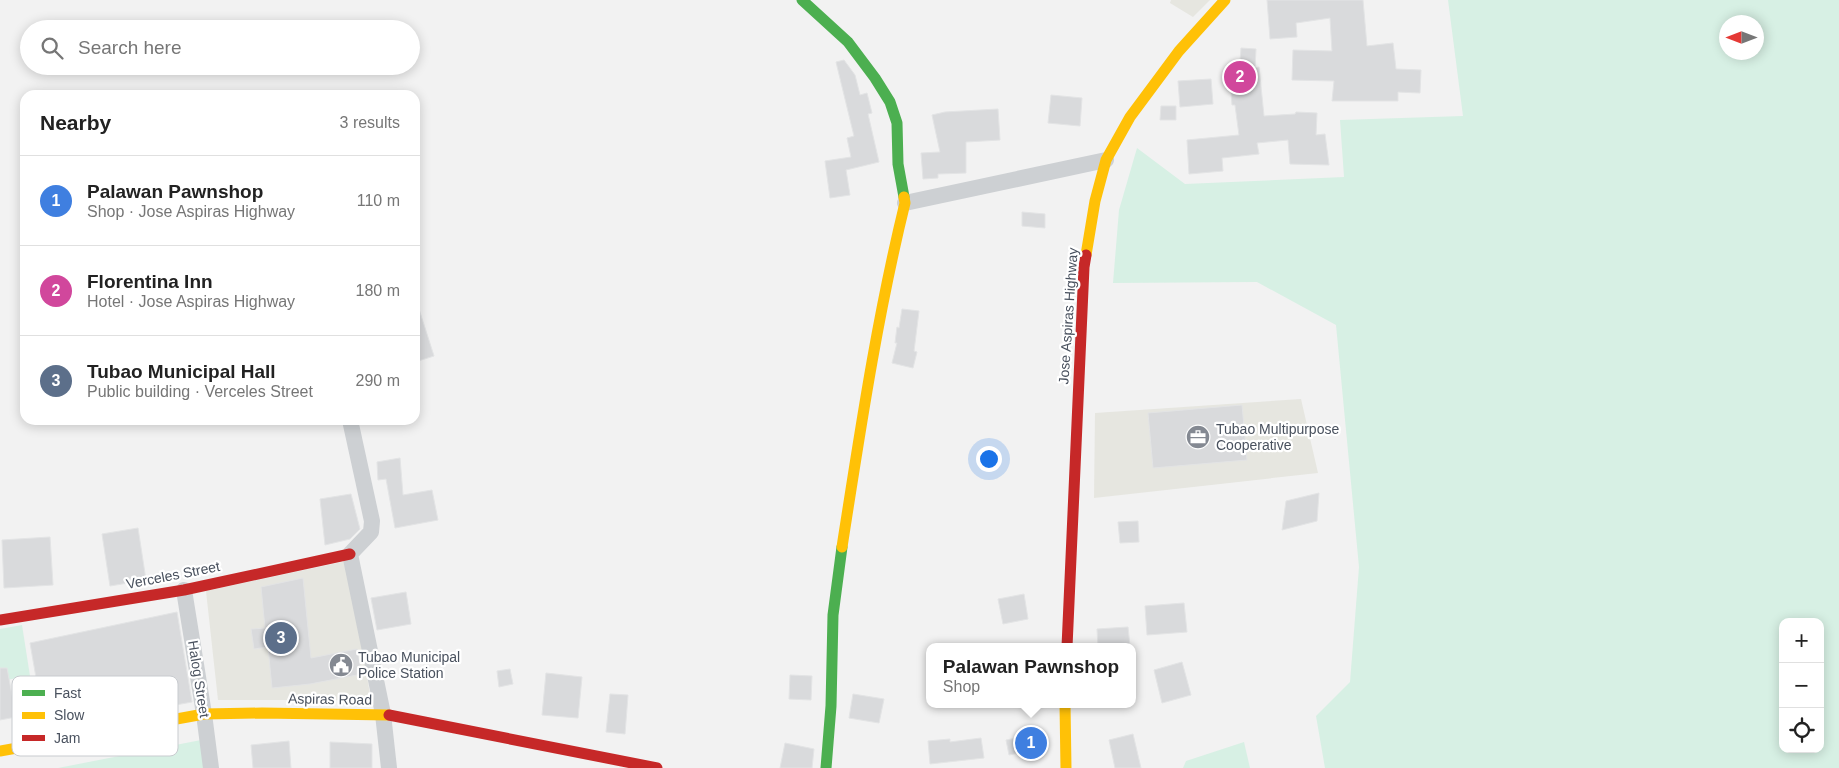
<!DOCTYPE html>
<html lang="en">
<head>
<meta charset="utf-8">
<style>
  body { margin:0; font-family:Arial,sans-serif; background:#f2f2f2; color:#222 }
  .controls { position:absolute; right:15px; bottom:15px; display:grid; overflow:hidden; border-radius:10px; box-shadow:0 2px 12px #0003 }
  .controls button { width:45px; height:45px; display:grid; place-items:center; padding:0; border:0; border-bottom:1px solid #e0e0e0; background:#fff; color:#222; font:25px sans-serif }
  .compass { position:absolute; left:1719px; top:15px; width:45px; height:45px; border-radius:50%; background:#fff; box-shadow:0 2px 12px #0003; rotate:270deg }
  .you { position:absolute; left:988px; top:458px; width:18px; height:18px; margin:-12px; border:4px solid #fff; border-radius:50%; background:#1a73e8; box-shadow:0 0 0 8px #1a73e833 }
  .badge { display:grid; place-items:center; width:32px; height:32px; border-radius:50%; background:#7c3aed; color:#fff; font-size:16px; font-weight:700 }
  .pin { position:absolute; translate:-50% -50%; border:2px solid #fff; box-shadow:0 1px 5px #0006 }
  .popup { position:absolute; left:926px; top:643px; width:210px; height:65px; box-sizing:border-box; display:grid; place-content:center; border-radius:10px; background:#fff; filter:drop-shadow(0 1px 4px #0005); font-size:16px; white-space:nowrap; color:#767676 }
  .popup b { font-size:19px; color:#222 }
  .popup::after { content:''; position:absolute; left:50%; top:100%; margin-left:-10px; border:10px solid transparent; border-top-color:#fff }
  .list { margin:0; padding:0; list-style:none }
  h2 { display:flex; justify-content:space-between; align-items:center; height:65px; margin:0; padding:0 20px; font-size:21px }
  h2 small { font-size:16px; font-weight:400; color:#767676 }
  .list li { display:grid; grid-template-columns:32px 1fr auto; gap:15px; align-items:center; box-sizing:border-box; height:90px; padding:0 20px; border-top:1px solid #e0e0e0 }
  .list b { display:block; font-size:19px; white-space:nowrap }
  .list p { margin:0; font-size:16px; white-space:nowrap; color:#767676 }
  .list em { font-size:16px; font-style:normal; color:#767676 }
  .icon { flex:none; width:28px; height:28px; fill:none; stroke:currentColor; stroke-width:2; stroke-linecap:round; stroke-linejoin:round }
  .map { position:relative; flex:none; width:1839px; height:768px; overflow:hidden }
  .search { position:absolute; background:#fff; box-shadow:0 2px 12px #0003; left:20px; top:20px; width:400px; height:55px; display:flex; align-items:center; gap:12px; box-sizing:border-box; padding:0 18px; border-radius:28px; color:#767676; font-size:19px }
  .panel { position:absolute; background:#fff; box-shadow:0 2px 12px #0003; left:20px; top:90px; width:400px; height:335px; border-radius:15px }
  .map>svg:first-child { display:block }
  .commercial { fill:#e6e6e0 }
  .green { fill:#d7f0e4; fill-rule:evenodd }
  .building { fill:#d9dadc; stroke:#e3e4e5 }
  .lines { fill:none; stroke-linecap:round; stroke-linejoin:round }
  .street { stroke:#cdd0d3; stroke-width:16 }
  .fast { stroke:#4caf50; stroke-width:11 }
  .slow { stroke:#ffc107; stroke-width:11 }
  .jam { stroke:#c62828; stroke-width:11 }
  .labels { text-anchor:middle; stroke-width:4.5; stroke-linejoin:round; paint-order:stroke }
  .street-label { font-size:14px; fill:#49515e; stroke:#fff }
  .poi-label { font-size:14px; fill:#49515e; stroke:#fff; text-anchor:start }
  .key { fill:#fff; stroke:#c8cbcf; stroke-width:1 }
  .key-label { font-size:14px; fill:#49515e }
</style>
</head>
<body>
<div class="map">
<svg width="1839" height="768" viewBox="0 0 1839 768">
  <rect width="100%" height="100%" fill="#f2f2f2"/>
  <g class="commercial">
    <path d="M 1171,0 L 1210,0 L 1193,17 L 1170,3 Z"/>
    <path d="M 1301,399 L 1318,473 L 1094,498 L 1095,413 Z"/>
    <path d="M 347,561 L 371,700 L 218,700 L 206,591 Z"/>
  </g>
  <g class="green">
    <path d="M 1448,0 L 1839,0 L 1839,768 L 1325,768 L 1316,716 L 1350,682 L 1359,567 L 1336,325 L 1257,282 L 1113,283 L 1119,210 L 1137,148 L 1185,184 L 1344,177 L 1340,120 L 1463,116 ZM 1726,22 L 1756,22 L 1756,52 L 1726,52 ZM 1783,622 L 1820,622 L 1820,749 L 1783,749 Z"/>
    <path d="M 22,625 L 30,676 L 0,681 L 0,629 Z"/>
    <path d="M 201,740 L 206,768 L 58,768 Z"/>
    <path d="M 1244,742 L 1250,768 L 1183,768 L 1186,761 Z"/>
  </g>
  <g class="building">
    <path d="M 1267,0 L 1363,0 L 1367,46 L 1393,43 L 1396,69 L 1421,70 L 1420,93 L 1398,92 L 1398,101 L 1332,101 L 1334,81 L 1292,80 L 1293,50 L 1332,51 L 1330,18 L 1296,23 L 1297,37 L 1270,39 Z"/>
    <path d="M 1241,48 L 1256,49 L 1255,68 L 1259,67 L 1264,116 L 1295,114 L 1296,112 L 1317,113 L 1316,135 L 1325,134 L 1329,165 L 1290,164 L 1288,140 L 1257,143 L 1259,154 L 1222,158 L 1223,171 L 1189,174 L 1187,140 L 1239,135 L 1235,105 L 1232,105 L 1231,92 L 1246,90 L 1242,62 L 1240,62 Z"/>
    <path d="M 844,60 L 855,75 L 860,95 L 867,93 L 872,113 L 868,114 L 879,162 L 846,170 L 850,195 L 830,198 L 825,161 L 851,157 L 847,138 L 854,136 L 836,62 Z"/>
    <path d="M 1211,79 L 1213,104 L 1180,107 L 1178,81 Z"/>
    <path d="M 1051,95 L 1082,98 L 1080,126 L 1048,123 Z"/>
    <path d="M 1161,106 L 1176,106 L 1176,120 L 1160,120 Z"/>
    <path d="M 998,109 L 1000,140 L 966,142 L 966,173 L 938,174 L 938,178 L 923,179 L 921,153 L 940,152 L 932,115 L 945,112 Z"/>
    <path d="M 1022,212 L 1045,214 L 1045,228 L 1022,226 Z"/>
    <path d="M 418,306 L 434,356 L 415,362 L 415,307 Z"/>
    <path d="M 902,309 L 919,311 L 914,351 L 917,352 L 913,368 L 892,363 L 897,343 L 895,343 L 897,327 L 899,328 Z"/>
    <path d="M 1242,405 L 1247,460 L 1153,468 L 1148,413 Z"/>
    <path d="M 400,458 L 403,495 L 432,490 L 438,520 L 395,528 L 386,479 L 378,480 L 377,462 Z"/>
    <path d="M 1319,493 L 1317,521 L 1282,530 L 1286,501 Z"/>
    <path d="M 351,494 L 360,529 L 350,539 L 325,545 L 320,499 Z"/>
    <path d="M 1138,521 L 1139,542 L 1120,543 L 1118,522 Z"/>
    <path d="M 138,528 L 146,580 L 110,586 L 102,534 Z"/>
    <path d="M 50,537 L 53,585 L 4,588 L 2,540 Z"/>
    <path d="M 303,578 L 311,658 L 357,649 L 362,674 L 310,684 L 272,688 L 268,647 L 254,649 L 251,629 L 265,628 L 261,587 Z"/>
    <path d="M 406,592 L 411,624 L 377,630 L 371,598 Z"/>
    <path d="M 1024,594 L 1028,619 L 1003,624 L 998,599 Z"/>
    <path d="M 1184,603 L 1187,632 L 1147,635 L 1145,606 Z"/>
    <path d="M 177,612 L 192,702 L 45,729 L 30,643 Z"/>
    <path d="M 1128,627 L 1130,646 L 1098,647 L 1097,629 Z"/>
    <path d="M 1182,662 L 1191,695 L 1162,703 L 1154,670 Z"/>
    <path d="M 0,668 L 7,668 L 16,717 L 0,720 Z"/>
    <path d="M 510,669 L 513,684 L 499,687 L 497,671 Z"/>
    <path d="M 546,673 L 582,677 L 578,718 L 542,715 Z"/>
    <path d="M 790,675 L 812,676 L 811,700 L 789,699 Z"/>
    <path d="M 610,694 L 628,695 L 625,734 L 606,732 Z"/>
    <path d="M 853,694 L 884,699 L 879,723 L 849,718 Z"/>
    <path d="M 1133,734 L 1141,768 L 1115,768 L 1109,740 Z"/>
    <path d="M 1033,735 L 1035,750 L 1009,755 L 1006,740 Z"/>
    <path d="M 981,738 L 984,758 L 930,764 L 928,741 L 950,739 L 950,742 Z"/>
    <path d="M 289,741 L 291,768 L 253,768 L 251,745 Z"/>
    <path d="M 330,742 L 372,744 L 372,768 L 330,768 Z"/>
    <path d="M 785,743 L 814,749 L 812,768 L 780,768 Z"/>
  </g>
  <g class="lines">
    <g class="street">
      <path d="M 905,203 L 1106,160"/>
      <path d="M 350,420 L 372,521 L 371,532 L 350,554 L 383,714 L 389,768"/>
      <path d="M 184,590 L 204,714 L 211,768"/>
    </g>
    <g class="fast">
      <path d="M 802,0 L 848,42 L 875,78 L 890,102 L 897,123 L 898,164 L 904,197"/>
      <path d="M 826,768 L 831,706 L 833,615 L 842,547"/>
    </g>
    <g class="slow">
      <path d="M 1086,255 L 1095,201 L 1106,160 L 1130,117 L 1179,51 L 1225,0"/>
      <path d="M 842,547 C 860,432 877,317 905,203 L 904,197"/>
      <path d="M 1065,704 L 1066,768"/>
      <path d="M 0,751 L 204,714 L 262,713 L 389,715"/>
    </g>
    <g class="jam">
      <path d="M 0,620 L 184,590 L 350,554"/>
      <path d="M 1067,647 L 1084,267 L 1086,255"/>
      <path d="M 389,715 L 657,768"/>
    </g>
  </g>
  <defs>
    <g id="office-disc" transform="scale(1.25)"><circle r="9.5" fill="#848992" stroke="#fff"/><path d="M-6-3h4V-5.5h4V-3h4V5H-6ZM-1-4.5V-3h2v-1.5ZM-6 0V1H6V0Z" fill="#fff"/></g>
    <g id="civic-disc" transform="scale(1.25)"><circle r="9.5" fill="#848992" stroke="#fff"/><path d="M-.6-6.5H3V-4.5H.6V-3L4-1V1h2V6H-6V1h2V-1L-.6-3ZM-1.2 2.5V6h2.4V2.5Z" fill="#fff"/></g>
  </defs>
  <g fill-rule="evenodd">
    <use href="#office-disc" x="1198" y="437"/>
    <use href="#civic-disc" x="341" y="665"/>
  </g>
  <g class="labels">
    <g class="street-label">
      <text transform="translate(1068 316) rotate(-86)" y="5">Jose Aspiras Highway</text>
      <text transform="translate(173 575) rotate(-11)" y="5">Verceles Street</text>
      <text transform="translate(199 679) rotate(81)" y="5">Halog Street</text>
      <text transform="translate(330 699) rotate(1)" y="5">Aspiras Road</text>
    </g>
    <g class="poi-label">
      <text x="1216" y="434">Tubao Multipurpose<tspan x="1216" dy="16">Cooperative</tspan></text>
      <text x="358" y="662">Tubao Municipal<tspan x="358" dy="16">Police Station</tspan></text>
    </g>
  </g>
  <rect x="12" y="676" width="166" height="80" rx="8" class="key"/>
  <rect x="22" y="690" width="23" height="6" fill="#4caf50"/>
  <rect x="22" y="712" width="23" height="7" fill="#ffc107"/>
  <rect x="22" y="735" width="23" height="6" fill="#c62828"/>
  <g class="key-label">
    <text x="54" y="698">Fast</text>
    <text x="54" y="720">Slow</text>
    <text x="54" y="743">Jam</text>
  </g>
</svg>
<div class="controls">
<button>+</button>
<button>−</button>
<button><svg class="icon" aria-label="locate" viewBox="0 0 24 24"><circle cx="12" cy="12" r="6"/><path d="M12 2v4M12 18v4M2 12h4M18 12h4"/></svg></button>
</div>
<svg class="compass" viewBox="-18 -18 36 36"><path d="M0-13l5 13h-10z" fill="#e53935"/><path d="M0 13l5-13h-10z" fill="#767676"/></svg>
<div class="you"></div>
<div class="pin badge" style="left:1031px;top:743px;background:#3f7fe0">1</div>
<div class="popup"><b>Palawan Pawnshop</b>Shop</div>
<div class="pin badge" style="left:1240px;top:77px;background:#d1479c">2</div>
<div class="pin badge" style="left:281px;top:638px;background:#5c6f8a">3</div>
<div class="search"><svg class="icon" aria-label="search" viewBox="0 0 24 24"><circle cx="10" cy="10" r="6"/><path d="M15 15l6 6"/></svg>Search here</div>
<section class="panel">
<h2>Nearby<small>3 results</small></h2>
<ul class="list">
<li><span class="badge" style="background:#3f7fe0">1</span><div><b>Palawan Pawnshop</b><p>Shop · Jose Aspiras Highway</p></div><em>110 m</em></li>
<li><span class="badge" style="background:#d1479c">2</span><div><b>Florentina Inn</b><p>Hotel · Jose Aspiras Highway</p></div><em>180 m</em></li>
<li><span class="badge" style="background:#5c6f8a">3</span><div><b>Tubao Municipal Hall</b><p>Public building · Verceles Street</p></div><em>290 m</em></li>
</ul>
</section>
</div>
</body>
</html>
